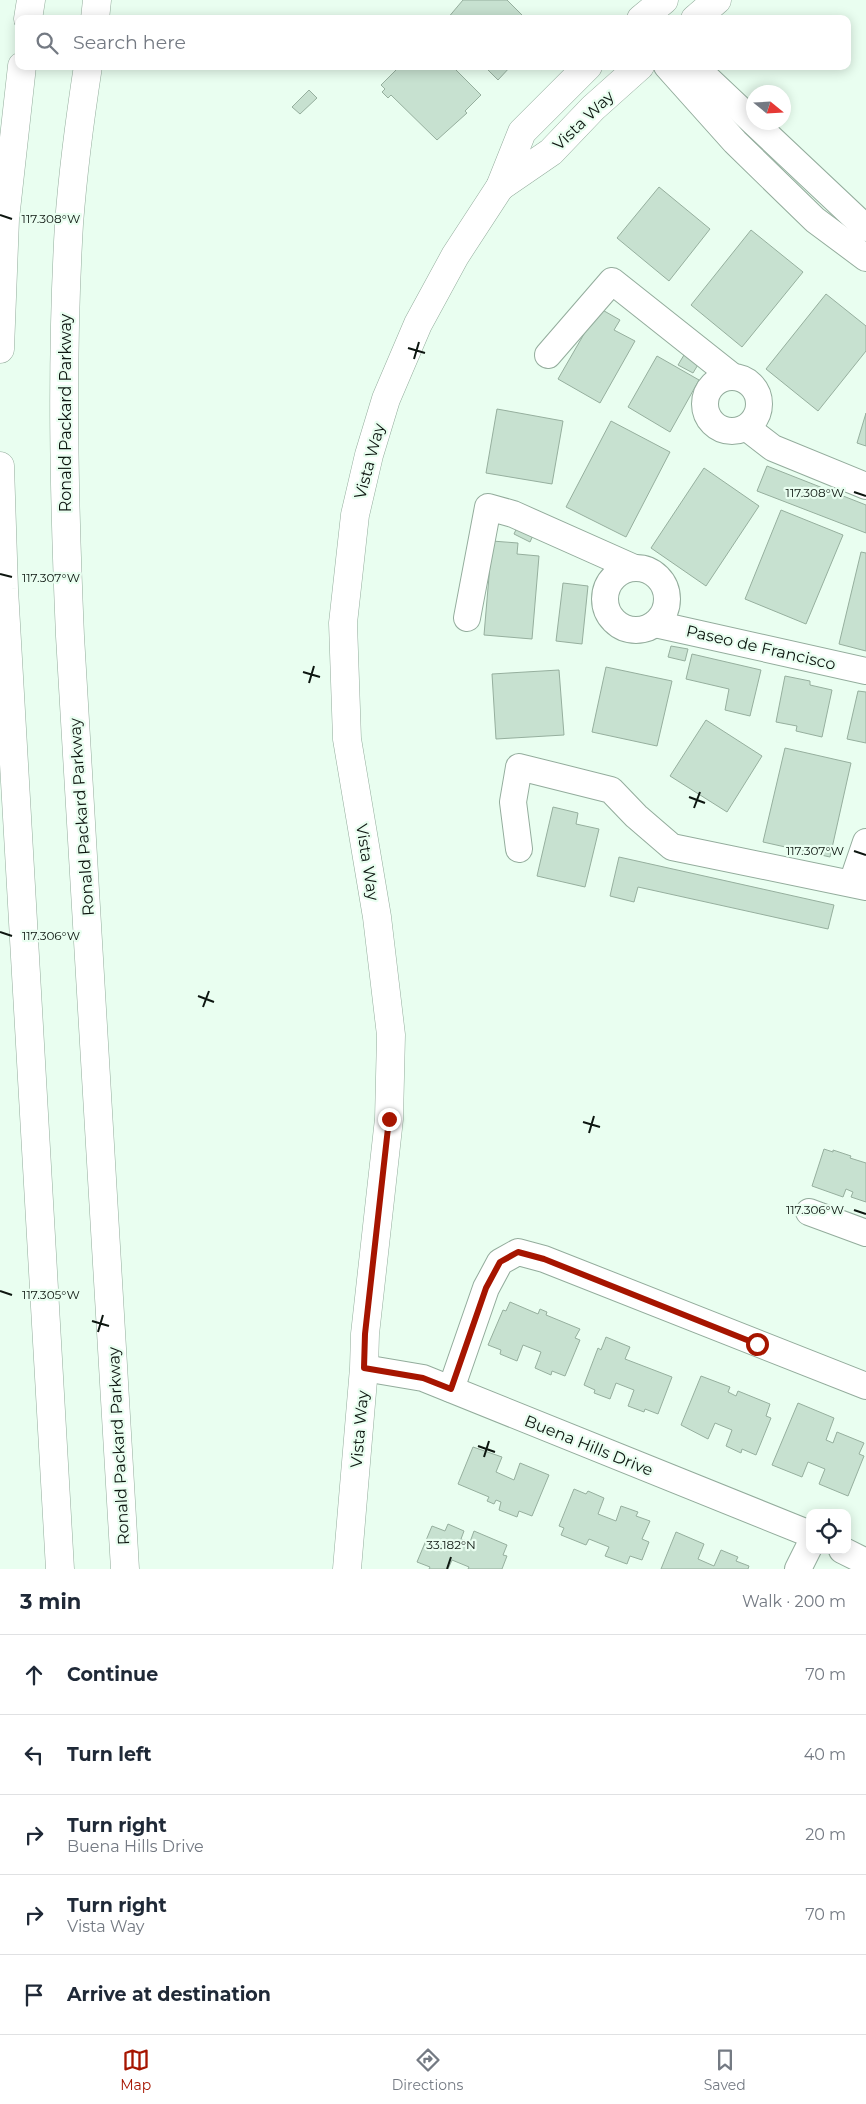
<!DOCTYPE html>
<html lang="en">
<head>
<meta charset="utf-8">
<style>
  body { margin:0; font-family:Montserrat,sans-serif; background:#f2f2f3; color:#1f2937 }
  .controls { position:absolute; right:15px; bottom:15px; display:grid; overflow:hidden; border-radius:10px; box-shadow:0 2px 12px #0003 }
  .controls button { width:45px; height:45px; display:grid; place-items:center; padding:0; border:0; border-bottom:1px solid #e0e1e3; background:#fff; color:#1f2937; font:25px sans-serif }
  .compass { position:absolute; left:746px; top:85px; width:45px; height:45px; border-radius:50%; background:#fff; box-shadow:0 2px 12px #0003; rotate:108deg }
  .stop { position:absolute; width:15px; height:15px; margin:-11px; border:4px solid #a61500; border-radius:50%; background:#fff }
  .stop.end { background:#a61500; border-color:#fff; box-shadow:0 1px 5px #0008 }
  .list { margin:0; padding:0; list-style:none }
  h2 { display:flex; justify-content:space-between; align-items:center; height:65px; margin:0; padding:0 20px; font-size:21px }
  h2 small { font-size:16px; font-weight:400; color:#747a83 }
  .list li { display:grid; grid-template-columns:32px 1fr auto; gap:15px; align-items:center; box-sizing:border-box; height:80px; padding:0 20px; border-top:1px solid #e0e1e3 }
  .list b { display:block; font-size:19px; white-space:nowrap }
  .list p { margin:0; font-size:16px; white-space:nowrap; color:#747a83 }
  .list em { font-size:16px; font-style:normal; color:#747a83 }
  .icon { flex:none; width:28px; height:28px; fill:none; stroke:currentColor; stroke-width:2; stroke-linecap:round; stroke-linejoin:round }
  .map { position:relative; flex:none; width:866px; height:1569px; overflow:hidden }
  .search { position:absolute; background:#fff; box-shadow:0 2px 12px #0003; left:15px; right:15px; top:15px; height:55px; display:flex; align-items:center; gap:12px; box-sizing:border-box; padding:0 18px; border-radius:10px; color:#747a83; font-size:19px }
  .sheet { height:465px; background:#fff }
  nav { display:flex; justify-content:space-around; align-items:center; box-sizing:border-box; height:70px; border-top:1px solid #e0e1e3; background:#fff; font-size:14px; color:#747a83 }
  nav a { display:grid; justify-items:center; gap:2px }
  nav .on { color:#a61500 }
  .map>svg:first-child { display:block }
  .building { fill:#c7e1d0; stroke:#96af9e }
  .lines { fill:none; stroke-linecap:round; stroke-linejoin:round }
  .minor-casing { stroke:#93ac9c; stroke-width:28 }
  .major-casing { stroke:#93ac9c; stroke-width:29 }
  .highway-casing { stroke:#93ac9c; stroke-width:29 }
  .minor { stroke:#fff; stroke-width:26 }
  .major { stroke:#fff; stroke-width:28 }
  .highway { stroke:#fff; stroke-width:28 }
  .route { stroke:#a61500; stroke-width:6 }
  .ticks { fill:none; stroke:#0d1610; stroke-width:2 }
  .labels { text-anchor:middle; stroke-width:4.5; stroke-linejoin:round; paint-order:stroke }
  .street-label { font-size:16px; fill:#0d1610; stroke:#e9fef0 }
  .ticks-label { font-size:12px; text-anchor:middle; fill:#0d1610; stroke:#e9fef0; stroke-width:4.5; stroke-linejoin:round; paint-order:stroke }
</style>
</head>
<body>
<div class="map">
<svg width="866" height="1569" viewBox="0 0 866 1569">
  <rect width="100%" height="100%" fill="#e9fef0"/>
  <g class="building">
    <path d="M 463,0 L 507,0 L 526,19 L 447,19 Z"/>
    <path d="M 396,66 L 452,66 L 481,95 L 465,111 L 467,113 L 437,140 L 391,95 L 388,98 L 382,92 L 385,89 L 381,85 L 397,69 Z"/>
    <path d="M 484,66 L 511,66 L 498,80 Z"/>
    <path d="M 309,90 L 317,98 L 300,114 L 292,107 Z"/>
    <path d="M 659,187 L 710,229 L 669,281 L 617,238 Z"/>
    <path d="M 751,230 L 803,272 L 742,347 L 691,305 Z"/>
    <path d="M 826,294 L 866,326 L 866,351 L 818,411 L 766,369 Z"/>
    <path d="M 599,308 L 620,320 L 614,330 L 635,341 L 600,403 L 558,379 Z"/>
    <path d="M 684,355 L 699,363 L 693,373 L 678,365 Z"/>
    <path d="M 657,356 L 699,380 L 670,432 L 628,407 Z"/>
    <path d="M 497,409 L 563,421 L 552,484 L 486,473 Z"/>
    <path d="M 866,413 L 866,446 L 857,443 Z"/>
    <path d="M 611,421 L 670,452 L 626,537 L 566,507 Z"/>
    <path d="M 767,466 L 866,505 L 866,533 L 757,491 Z"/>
    <path d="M 704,468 L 759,506 L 706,586 L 651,548 Z"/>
    <path d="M 781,510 L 843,535 L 806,624 L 745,599 Z"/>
    <path d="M 519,523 L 535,531 L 530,542 L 514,534 Z"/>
    <path d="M 492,541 L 518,543 L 517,554 L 539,556 L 532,639 L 484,635 Z"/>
    <path d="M 861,552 L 866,553 L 866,651 L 839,644 Z"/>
    <path d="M 563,583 L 588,586 L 582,644 L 556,641 Z"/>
    <path d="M 671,646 L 688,649 L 685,661 L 668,657 Z"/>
    <path d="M 692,654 L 761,670 L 750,716 L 725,710 L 729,689 L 686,679 Z"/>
    <path d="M 606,667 L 672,681 L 657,746 L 592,732 Z"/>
    <path d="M 559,670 L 564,735 L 496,739 L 492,674 Z"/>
    <path d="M 785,676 L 810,681 L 810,685 L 832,690 L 822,737 L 796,731 L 797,726 L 776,722 Z"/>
    <path d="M 858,691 L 866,692 L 866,743 L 847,739 Z"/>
    <path d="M 706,720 L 762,756 L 727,812 L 670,776 Z"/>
    <path d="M 785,748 L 851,763 L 830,857 L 763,842 Z"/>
    <path d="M 553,807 L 578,813 L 576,824 L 599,829 L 585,887 L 537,876 Z"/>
    <path d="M 619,857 L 834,905 L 828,929 L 638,887 L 634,902 L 610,896 Z"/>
    <path d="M 824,1149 L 833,1152 L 833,1150 L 851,1156 L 850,1158 L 866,1163 L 866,1202 L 851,1197 L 853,1192 L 846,1189 L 843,1197 L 812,1186 Z"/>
    <path d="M 510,1302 L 538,1314 L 540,1309 L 547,1312 L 546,1315 L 580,1329 L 575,1338 L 580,1340 L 565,1376 L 552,1371 L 551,1375 L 535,1368 L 541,1352 L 523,1345 L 517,1361 L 500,1354 L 501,1350 L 488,1345 L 503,1310 L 506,1311 Z"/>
    <path d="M 606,1337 L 630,1347 L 625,1359 L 672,1377 L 658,1414 L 645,1409 L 644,1412 L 628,1406 L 634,1390 L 616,1383 L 610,1399 L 594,1393 L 595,1390 L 584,1385 L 598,1348 L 601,1350 Z"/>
    <path d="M 701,1376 L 730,1387 L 728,1392 L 736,1396 L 738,1391 L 770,1404 L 766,1416 L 771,1418 L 756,1455 L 742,1449 L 741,1453 L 726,1446 L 732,1430 L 715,1423 L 708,1439 L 681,1425 Z"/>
    <path d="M 798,1403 L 834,1418 L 826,1440 L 833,1443 L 837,1432 L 864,1443 L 859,1454 L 864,1456 L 848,1496 L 819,1484 L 825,1469 L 808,1462 L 802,1477 L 772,1465 Z"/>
    <path d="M 473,1447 L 502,1457 L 496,1472 L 514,1480 L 520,1463 L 549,1475 L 532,1516 L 519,1511 L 517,1517 L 499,1510 L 501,1502 L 496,1500 L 494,1504 L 487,1501 L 489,1497 L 458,1484 Z"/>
    <path d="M 574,1489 L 586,1494 L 588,1491 L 604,1498 L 598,1514 L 616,1521 L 621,1506 L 638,1512 L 636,1516 L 650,1521 L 642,1539 L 649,1542 L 642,1560 L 630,1556 L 627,1564 L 605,1556 L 609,1547 L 589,1539 L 586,1545 L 561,1535 L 564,1528 L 559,1526 Z"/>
    <path d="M 448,1524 L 464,1531 L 461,1539 L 470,1542 L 474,1531 L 507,1545 L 503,1555 L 507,1556 L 502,1569 L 468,1569 L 469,1567 L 452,1560 L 448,1569 L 429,1569 L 430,1567 L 417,1562 L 432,1526 L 445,1531 Z"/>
    <path d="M 676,1532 L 704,1544 L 698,1559 L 714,1566 L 721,1550 L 738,1557 L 736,1561 L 749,1566 L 748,1569 L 661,1569 Z"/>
  </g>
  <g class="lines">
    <g class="minor-casing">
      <g id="minor">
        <path d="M 667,66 L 735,142 L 815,220 L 866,258"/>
        <path d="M 694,66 L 866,228"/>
        <path d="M 548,355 L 612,281 L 733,377"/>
        <circle cx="732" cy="404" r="27"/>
        <path d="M 747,428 L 773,448 L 866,486"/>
        <circle cx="636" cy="599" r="31"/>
        <path d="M 467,618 L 488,507 L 513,514 L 632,567"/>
        <path d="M 655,624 L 866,671"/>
        <path d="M 519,849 L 513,802 L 519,767 L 611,790 L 636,816 L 672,847 L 866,887"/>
        <path d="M 852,883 L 866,842"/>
        <path d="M 809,1212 L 866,1233"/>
        <path d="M 364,1368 L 423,1378 L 810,1534"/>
        <path d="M 451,1389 L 486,1288 L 500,1262 L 518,1252 L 544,1259 L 866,1386"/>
        <path d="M 842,1550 L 866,1562"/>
        <path d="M 798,1569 L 810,1545"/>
      </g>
    </g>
    <g class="major-casing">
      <g id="major">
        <path d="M 641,19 L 664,0"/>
        <path d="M 695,19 L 717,0"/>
        <path d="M 500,187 L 551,152 L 593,108 L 640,66"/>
        <path d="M 347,1569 L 364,1368 L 365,1334 L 389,1119 L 391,1035 L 377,917 L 347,739 L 343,623 L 355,515 L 369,455 L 386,399 L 418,324 L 455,256 L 500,187 L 522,132 L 588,66"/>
      </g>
    </g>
    <g class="highway-casing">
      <g id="highway">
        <path d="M 28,19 L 31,0"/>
        <path d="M 95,19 L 97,0"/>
        <path d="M 88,66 C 80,118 73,171 69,224 C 61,361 64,498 70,636 L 125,1569"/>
        <path d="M 0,349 L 5,219 L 22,66"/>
        <path d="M 0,466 L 4,589 L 60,1569"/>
      </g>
    </g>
    <use href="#minor" class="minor"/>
    <use href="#major" class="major"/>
    <use href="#highway" class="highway"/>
  </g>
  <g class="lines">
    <path class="route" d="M 389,1119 L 365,1334 L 364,1368 L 423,1378 L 451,1389 L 486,1288 L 500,1262 L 518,1252 L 544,1259 L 757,1344"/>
  </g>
  <path class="ticks" d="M 0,215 L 12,219M 408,348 L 425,353M 414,359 L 419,342M 854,492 L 866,496M 0,574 L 12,577M 303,672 L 320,677M 309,683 L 314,666M 689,797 L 705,803M 694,808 L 700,792M 854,851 L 866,855M 0,932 L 12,936M 198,996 L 214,1002M 203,1007 L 209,991M 583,1122 L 600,1127M 589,1133 L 594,1116M 854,1210 L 866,1214M 0,1291 L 12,1295M 92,1321 L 109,1326M 98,1332 L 103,1315M 478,1446 L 495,1452M 484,1457 L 489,1441M 447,1569 L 451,1557"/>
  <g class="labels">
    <g class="street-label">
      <text transform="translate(583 120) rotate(-44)" y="6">Vista Way</text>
      <text transform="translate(65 413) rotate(-90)" y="6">Ronald Packard Parkway</text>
      <text transform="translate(369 461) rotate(-75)" y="6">Vista Way</text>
      <text transform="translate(761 647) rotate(13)" y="6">Paseo de Francisco</text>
      <text transform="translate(81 817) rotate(-94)" y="6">Ronald Packard Parkway</text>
      <text transform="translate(368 862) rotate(81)" y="6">Vista Way</text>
      <text transform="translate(359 1429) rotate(-85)" y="6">Vista Way</text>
      <text transform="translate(589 1445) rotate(22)" y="6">Buena Hills Drive</text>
      <text transform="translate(118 1446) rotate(-93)" y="6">Ronald Packard Parkway</text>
    </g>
  </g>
  <g class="ticks-label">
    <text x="51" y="223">117.308°W</text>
    <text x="815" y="497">117.308°W</text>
    <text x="51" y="582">117.307°W</text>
    <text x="815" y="855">117.307°W</text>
    <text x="51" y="940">117.306°W</text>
    <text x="815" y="1214">117.306°W</text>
    <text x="51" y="1299">117.305°W</text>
    <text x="451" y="1549">33.182°N</text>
  </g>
</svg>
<div class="controls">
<button><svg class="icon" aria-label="locate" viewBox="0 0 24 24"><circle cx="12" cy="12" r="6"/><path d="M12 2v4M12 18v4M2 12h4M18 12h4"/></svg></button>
</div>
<svg class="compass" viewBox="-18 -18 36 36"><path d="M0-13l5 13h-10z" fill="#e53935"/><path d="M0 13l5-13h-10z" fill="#747a83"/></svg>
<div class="stop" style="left:757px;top:1344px"></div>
<div class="stop end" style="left:389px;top:1119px"></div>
<div class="search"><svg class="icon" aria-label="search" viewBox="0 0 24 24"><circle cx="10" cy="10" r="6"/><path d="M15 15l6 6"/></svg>Search here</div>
</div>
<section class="sheet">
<h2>3 min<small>Walk · 200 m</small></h2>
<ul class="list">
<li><svg class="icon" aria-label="ahead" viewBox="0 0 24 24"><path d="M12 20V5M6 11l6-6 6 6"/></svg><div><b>Continue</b></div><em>70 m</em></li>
<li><svg class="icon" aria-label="left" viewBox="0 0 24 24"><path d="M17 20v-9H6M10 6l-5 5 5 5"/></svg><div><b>Turn left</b></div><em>40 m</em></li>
<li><svg class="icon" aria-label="right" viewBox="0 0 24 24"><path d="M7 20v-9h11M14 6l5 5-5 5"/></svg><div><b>Turn right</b><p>Buena Hills Drive</p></div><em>20 m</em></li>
<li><svg class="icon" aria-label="right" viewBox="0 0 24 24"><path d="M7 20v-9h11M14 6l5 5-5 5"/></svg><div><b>Turn right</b><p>Vista Way</p></div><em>70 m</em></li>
<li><svg class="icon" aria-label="arrive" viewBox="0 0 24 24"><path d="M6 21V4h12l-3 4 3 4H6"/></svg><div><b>Arrive at destination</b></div></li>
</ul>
</section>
<nav>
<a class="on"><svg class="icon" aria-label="map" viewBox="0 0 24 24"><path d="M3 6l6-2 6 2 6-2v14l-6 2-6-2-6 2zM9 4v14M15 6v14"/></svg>Map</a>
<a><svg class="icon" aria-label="directions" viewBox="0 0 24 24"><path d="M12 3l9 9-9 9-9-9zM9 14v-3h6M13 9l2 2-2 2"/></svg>Directions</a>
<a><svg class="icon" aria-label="saved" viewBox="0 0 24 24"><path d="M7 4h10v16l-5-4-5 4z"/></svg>Saved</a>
</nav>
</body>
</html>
